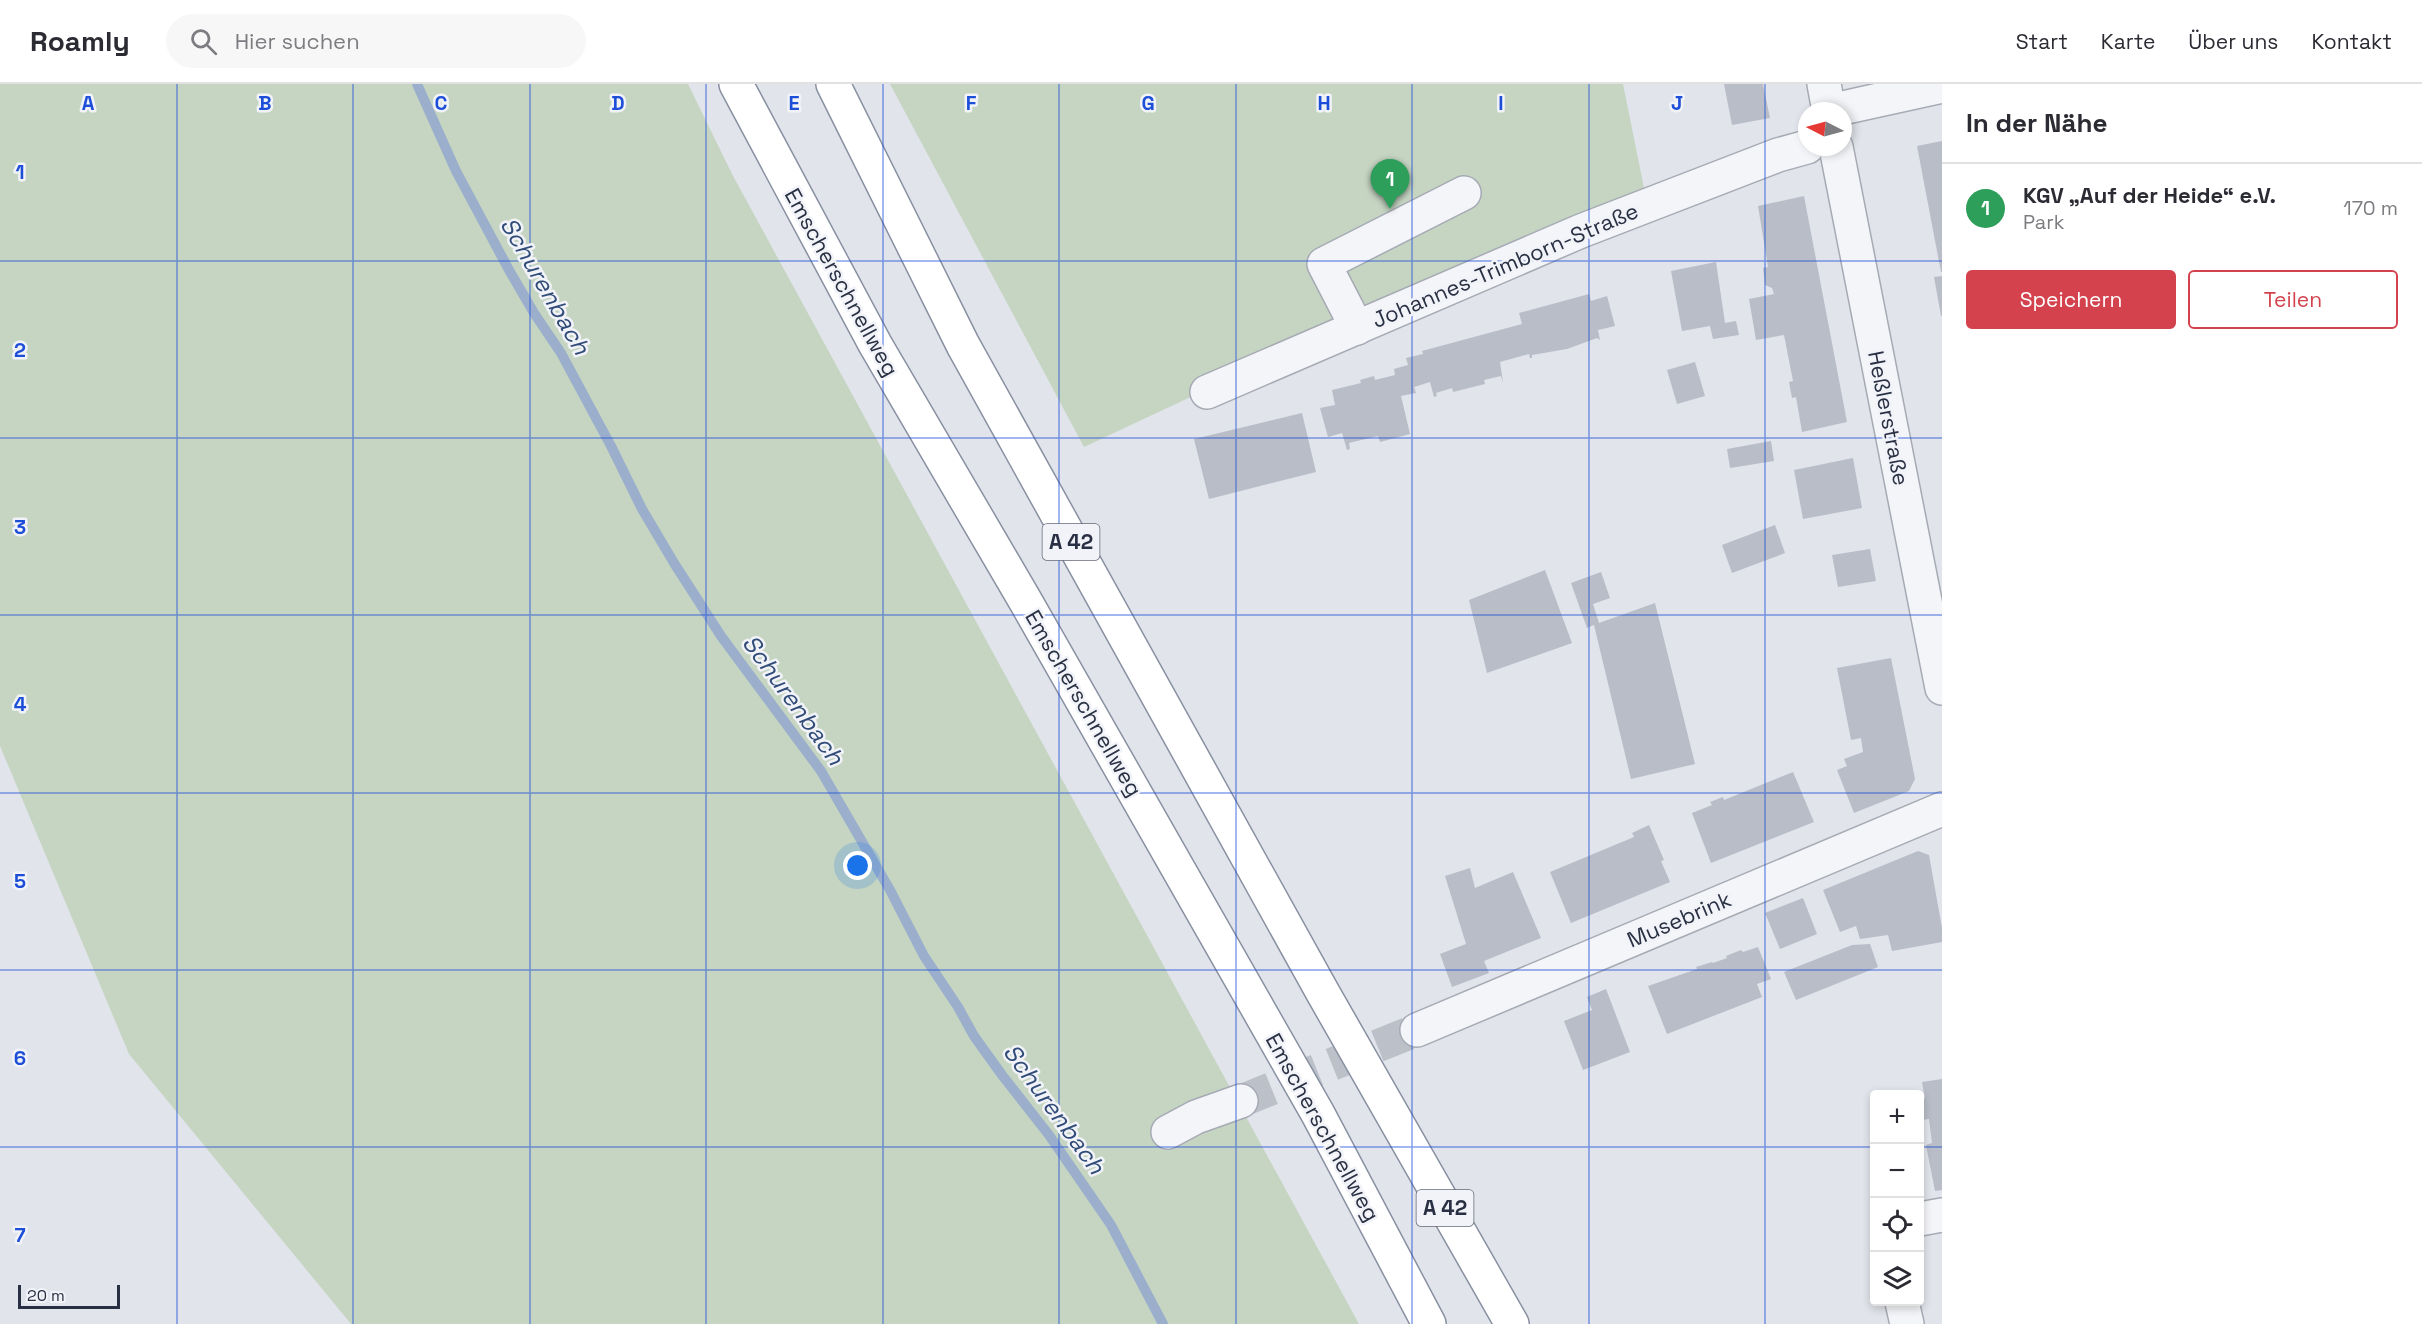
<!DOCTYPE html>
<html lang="de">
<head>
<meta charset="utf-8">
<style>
  body { margin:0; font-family:"Space Grotesk",sans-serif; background:#f7f7f7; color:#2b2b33 }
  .controls { position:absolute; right:18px; bottom:18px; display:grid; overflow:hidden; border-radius:6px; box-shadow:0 3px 9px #0003 }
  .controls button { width:54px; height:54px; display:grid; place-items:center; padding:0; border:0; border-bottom:2px solid #e1e1e2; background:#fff; color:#2b2b33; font:30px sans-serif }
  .compass { position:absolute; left:1798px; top:18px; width:54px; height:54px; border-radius:50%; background:#fff; box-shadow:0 3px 9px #0003; rotate:276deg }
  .scale { position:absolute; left:18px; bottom:15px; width:102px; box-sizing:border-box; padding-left:6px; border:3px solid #293043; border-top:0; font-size:16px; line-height:21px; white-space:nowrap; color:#293043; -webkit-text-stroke:4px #f1f3f8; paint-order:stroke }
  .you { position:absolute; left:858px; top:782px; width:21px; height:21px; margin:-15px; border:4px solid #fff; border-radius:50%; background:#1a73e8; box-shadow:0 0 0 9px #1a73e833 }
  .badge { display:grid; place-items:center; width:39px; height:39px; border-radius:50%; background:#d4424d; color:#fff; font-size:20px; font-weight:700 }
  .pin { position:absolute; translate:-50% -50px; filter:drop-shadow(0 2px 3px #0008) }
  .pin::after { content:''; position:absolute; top:32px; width:21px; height:18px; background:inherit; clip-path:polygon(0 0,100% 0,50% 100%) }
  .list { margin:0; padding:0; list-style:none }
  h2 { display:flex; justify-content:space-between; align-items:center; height:78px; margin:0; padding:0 24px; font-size:26px }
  h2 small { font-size:20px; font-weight:400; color:#7c7c81 }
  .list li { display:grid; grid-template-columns:39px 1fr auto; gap:18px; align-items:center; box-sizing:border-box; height:90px; padding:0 24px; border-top:2px solid #e1e1e2 }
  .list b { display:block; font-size:22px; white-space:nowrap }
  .list p { margin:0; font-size:20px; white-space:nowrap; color:#7c7c81 }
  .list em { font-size:20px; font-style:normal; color:#7c7c81 }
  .actions { display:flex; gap:12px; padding:18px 24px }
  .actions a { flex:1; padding:14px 0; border:2px solid #d4424d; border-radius:6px; text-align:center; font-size:21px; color:#d4424d }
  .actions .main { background:#d4424d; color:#fff }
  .icon { flex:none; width:33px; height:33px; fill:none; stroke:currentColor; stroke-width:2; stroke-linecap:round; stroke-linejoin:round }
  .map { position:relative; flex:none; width:1942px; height:1240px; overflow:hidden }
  header { display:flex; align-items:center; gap:36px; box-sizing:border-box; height:84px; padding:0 30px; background:#fff; border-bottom:2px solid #e1e1e2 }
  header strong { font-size:28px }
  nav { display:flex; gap:33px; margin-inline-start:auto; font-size:21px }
  .search { width:420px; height:54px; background:#f7f7f7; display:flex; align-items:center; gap:15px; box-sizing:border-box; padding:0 21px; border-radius:33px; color:#7c7c81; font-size:22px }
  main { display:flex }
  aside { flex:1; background:#fff }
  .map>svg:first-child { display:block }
  .green { fill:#c5d5c2 }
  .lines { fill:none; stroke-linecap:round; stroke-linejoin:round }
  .stream { stroke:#9bafcc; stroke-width:10 }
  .building { fill:#b8bdc8 }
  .minor-tunnel { stroke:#bcc0c9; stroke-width:33; stroke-dasharray:33 16; stroke-linecap:butt }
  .minor-casing { stroke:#a6aab5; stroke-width:36 }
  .highway-casing { stroke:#8890a2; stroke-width:36 }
  .minor { stroke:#f4f5f8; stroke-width:33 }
  .highway { stroke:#fff; stroke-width:33 }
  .grid { fill:none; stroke:#1d4ed8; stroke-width:1.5; stroke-opacity:0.55 }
  .labels { text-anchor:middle; stroke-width:5; stroke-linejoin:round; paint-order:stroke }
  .shield { fill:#f1f3f8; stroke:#656a79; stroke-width:1.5 }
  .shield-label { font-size:21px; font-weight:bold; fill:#293043 }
  .street-label { font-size:22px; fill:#293043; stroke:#f1f3f8 }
  .water-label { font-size:24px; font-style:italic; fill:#314c78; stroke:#f1f3f8 }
  .grid-label { font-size:20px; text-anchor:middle; font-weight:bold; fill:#1d4ed8; stroke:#f1f3f8; stroke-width:5; stroke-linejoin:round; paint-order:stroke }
</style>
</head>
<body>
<header>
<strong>Roamly</strong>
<div class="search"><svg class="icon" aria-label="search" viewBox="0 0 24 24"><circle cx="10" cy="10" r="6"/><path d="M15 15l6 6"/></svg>Hier suchen</div>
<nav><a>Start</a><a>Karte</a><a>Über uns</a><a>Kontakt</a></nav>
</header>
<main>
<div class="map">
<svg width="1942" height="1240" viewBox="0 0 1942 1240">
  <rect width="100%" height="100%" fill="#e1e4ea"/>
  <g class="green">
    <path d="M 0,0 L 688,0 L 732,90 L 1359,1240 L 351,1240 L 129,970 L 0,662 Z"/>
    <path d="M 890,0 L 1623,0 L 1647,119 L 1346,240 L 1084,363 Z"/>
  </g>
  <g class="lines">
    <path class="stream" d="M 417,0 L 456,87 L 509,186 L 534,229 L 561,269 L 611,362 L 642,425 L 674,479 L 721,552 L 821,687 L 890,806 L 924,872 L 958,923 L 974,952 L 1002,991 L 1049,1051 L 1111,1141 L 1163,1240"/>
  </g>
  <g class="building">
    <path d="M 1724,0 L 1763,0 L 1770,34 L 1732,41 Z"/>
    <path d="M 1942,57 L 1942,188 L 1941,188 L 1917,62 Z"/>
    <path d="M 1804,112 L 1847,338 L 1802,348 L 1796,313 L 1792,314 L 1789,298 L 1793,297 L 1784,251 L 1756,256 L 1749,215 L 1774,210 L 1772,204 L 1765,201 L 1763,184 L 1768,183 L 1758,122 Z"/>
    <path d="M 1716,178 L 1725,239 L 1736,237 L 1739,251 L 1713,255 L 1710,242 L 1682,247 L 1671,187 Z"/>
    <path d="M 1942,192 L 1942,232 L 1941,232 L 1934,193 Z"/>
    <path d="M 1589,210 L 1591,217 L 1607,212 L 1615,242 L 1598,246 L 1600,256 L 1597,254 L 1567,265 L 1532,271 L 1532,274 L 1530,274 L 1529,270 L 1500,278 L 1503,299 L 1501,292 L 1484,296 L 1485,300 L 1453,308 L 1452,304 L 1436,309 L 1437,312 L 1434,313 L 1430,298 L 1414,303 L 1416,309 L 1401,312 L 1410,350 L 1380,358 L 1378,352 L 1349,359 L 1350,365 L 1347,366 L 1342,349 L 1328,353 L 1320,324 L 1335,321 L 1332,306 L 1361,299 L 1360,296 L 1374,292 L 1375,296 L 1395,291 L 1394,285 L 1408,281 L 1406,274 L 1423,270 L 1422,267 L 1522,240 L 1519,229 Z"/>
    <path d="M 1695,278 L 1705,312 L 1677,320 L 1667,286 Z"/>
    <path d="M 1302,329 L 1316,388 L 1209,415 L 1194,355 Z"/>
    <path d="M 1771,357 L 1774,377 L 1730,384 L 1727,365 Z"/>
    <path d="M 1853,374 L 1862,424 L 1803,435 L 1794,386 Z"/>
    <path d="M 1775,441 L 1785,469 L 1732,489 L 1722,461 Z"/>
    <path d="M 1870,465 L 1876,497 L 1838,503 L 1832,471 Z"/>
    <path d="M 1545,486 L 1572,559 L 1487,589 L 1469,516 Z"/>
    <path d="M 1601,488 L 1610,514 L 1593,520 L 1599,539 L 1655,519 L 1695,680 L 1631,695 L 1594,541 L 1587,544 L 1571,499 Z"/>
    <path d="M 1891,574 L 1915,695 L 1909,707 L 1854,729 L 1837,686 L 1847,682 L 1844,675 L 1863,668 L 1861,654 L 1851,656 L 1837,584 Z"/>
    <path d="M 1793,688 L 1814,738 L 1711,779 L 1692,729 L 1712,721 L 1710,718 L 1723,713 L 1724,716 Z"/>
    <path d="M 1649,741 L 1664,776 L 1661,777 L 1670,798 L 1571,839 L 1550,788 L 1634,753 L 1632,749 Z"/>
    <path d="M 1918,767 L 1929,771 L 1942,844 L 1942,858 L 1892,867 L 1888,851 L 1860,855 L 1856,842 L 1840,848 L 1823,806 Z"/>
    <path d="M 1470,784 L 1475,804 L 1513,788 L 1541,854 L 1484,877 L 1489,889 L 1452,903 L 1440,870 L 1466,860 L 1445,792 Z"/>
    <path d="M 1803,814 L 1817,850 L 1780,865 L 1765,829 Z"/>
    <path d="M 1870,860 L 1878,883 L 1796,916 L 1784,888 L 1852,861 Z"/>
    <path d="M 1758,863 L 1771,895 L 1757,900 L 1762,913 L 1667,950 L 1648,902 L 1697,885 L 1696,883 L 1712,878 L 1713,879 L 1727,874 L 1726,872 L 1741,866 L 1743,868 Z"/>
    <path d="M 1606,905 L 1630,968 L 1583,986 L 1564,937 L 1592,926 L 1587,913 Z"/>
    <path d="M 1942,995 L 1942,1106 L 1935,1107 L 1926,1061 L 1932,1059 L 1929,1035 L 1922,1036 L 1920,1015 L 1925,1014 L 1922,998 Z"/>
  </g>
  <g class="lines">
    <path class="minor-tunnel" d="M 1241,1017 L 1417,946"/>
    <g class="minor-casing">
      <g id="minor">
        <path d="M 1824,0 L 1829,27"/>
        <path d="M 1829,27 L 1942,2"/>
        <path d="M 1836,63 L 1942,604"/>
        <path d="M 1357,244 L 1324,180 L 1464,109"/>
        <path d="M 1207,308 L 1581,147 L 1778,71 L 1807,63"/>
        <path d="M 1417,946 L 1942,725"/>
        <path d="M 1168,1048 L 1196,1033 L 1241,1017"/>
        <path d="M 1920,1135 L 1942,1131"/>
        <path d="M 1902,1218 L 1907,1240"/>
      </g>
    </g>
    <g class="highway-casing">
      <g id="highway">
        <path d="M 736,0 L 875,260 L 1026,518 L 1318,1030 L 1429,1240"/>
        <path d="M 833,0 L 963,261 L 1323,909 L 1512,1240"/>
      </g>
    </g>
    <use href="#minor" class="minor"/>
    <use href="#highway" class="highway"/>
  </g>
  <path class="grid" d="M 177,0 L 177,1240M 353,0 L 353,1240M 530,0 L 530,1240M 706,0 L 706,1240M 883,0 L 883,1240M 1059,0 L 1059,1240M 1236,0 L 1236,1240M 1412,0 L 1412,1240M 1589,0 L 1589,1240M 1765,0 L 1765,1240M 0,177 L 1942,177M 0,354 L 1942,354M 0,531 L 1942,531M 0,709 L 1942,709M 0,886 L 1942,886M 0,1063 L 1874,1063M 1920,1063 L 1942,1063"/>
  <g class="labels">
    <g class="shield">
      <rect x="1042.5" y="440" width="57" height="36" rx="4.5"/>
      <rect x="1416.5" y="1106" width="57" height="36" rx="4.5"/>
    </g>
    <g class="shield-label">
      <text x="1071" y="465">A 42</text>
      <text x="1445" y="1131">A 42</text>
    </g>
    <g class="street-label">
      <text transform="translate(1505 181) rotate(-23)" y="8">Johannes-Trimborn-Straße</text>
      <text transform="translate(842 198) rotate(61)" y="8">Emscherschnellweg</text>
      <text transform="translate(1889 334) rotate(79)" y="8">Heßlerstraße</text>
      <text transform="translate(1084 619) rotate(60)" y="8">Emscherschnellweg</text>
      <text transform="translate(1679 835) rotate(-23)" y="8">Musebrink</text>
      <text transform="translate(1323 1043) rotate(61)" y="8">Emscherschnellweg</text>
    </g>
    <g class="water-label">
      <text transform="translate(545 202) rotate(60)" y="8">Schurenbach</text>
      <text transform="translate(793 616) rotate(54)" y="8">Schurenbach</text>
      <text transform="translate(1054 1025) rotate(54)" y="8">Schurenbach</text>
    </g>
  </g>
  <g class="grid-label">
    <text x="88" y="26">A</text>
    <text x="265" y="26">B</text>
    <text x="441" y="26">C</text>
    <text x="618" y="26">D</text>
    <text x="794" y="26">E</text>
    <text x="971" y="26">F</text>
    <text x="1148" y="26">G</text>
    <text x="1324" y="26">H</text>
    <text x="1501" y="26">I</text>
    <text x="1677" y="26">J</text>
    <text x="20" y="95">1</text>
    <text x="20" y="273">2</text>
    <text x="20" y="450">3</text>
    <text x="20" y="627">4</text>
    <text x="20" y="804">5</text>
    <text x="20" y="981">6</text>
    <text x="20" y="1158">7</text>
  </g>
</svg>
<div class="controls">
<button>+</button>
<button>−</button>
<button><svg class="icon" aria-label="locate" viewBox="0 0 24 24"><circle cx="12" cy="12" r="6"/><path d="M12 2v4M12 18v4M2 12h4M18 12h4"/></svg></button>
<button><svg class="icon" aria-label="layers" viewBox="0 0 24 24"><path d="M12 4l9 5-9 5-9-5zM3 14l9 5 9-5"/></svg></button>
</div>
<svg class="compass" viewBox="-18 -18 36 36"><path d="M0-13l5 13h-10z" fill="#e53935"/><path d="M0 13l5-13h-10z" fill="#7c7c81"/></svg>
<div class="scale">20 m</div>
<div class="you"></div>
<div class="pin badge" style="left:1390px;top:125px;background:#2e9e5b">1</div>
</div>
<aside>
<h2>In der Nähe<small></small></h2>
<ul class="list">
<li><span class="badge" style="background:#2e9e5b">1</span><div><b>KGV „Auf der Heide“ e.V.</b><p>Park</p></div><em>170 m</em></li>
</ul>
<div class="actions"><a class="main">Speichern</a><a>Teilen</a></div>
</aside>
</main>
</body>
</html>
